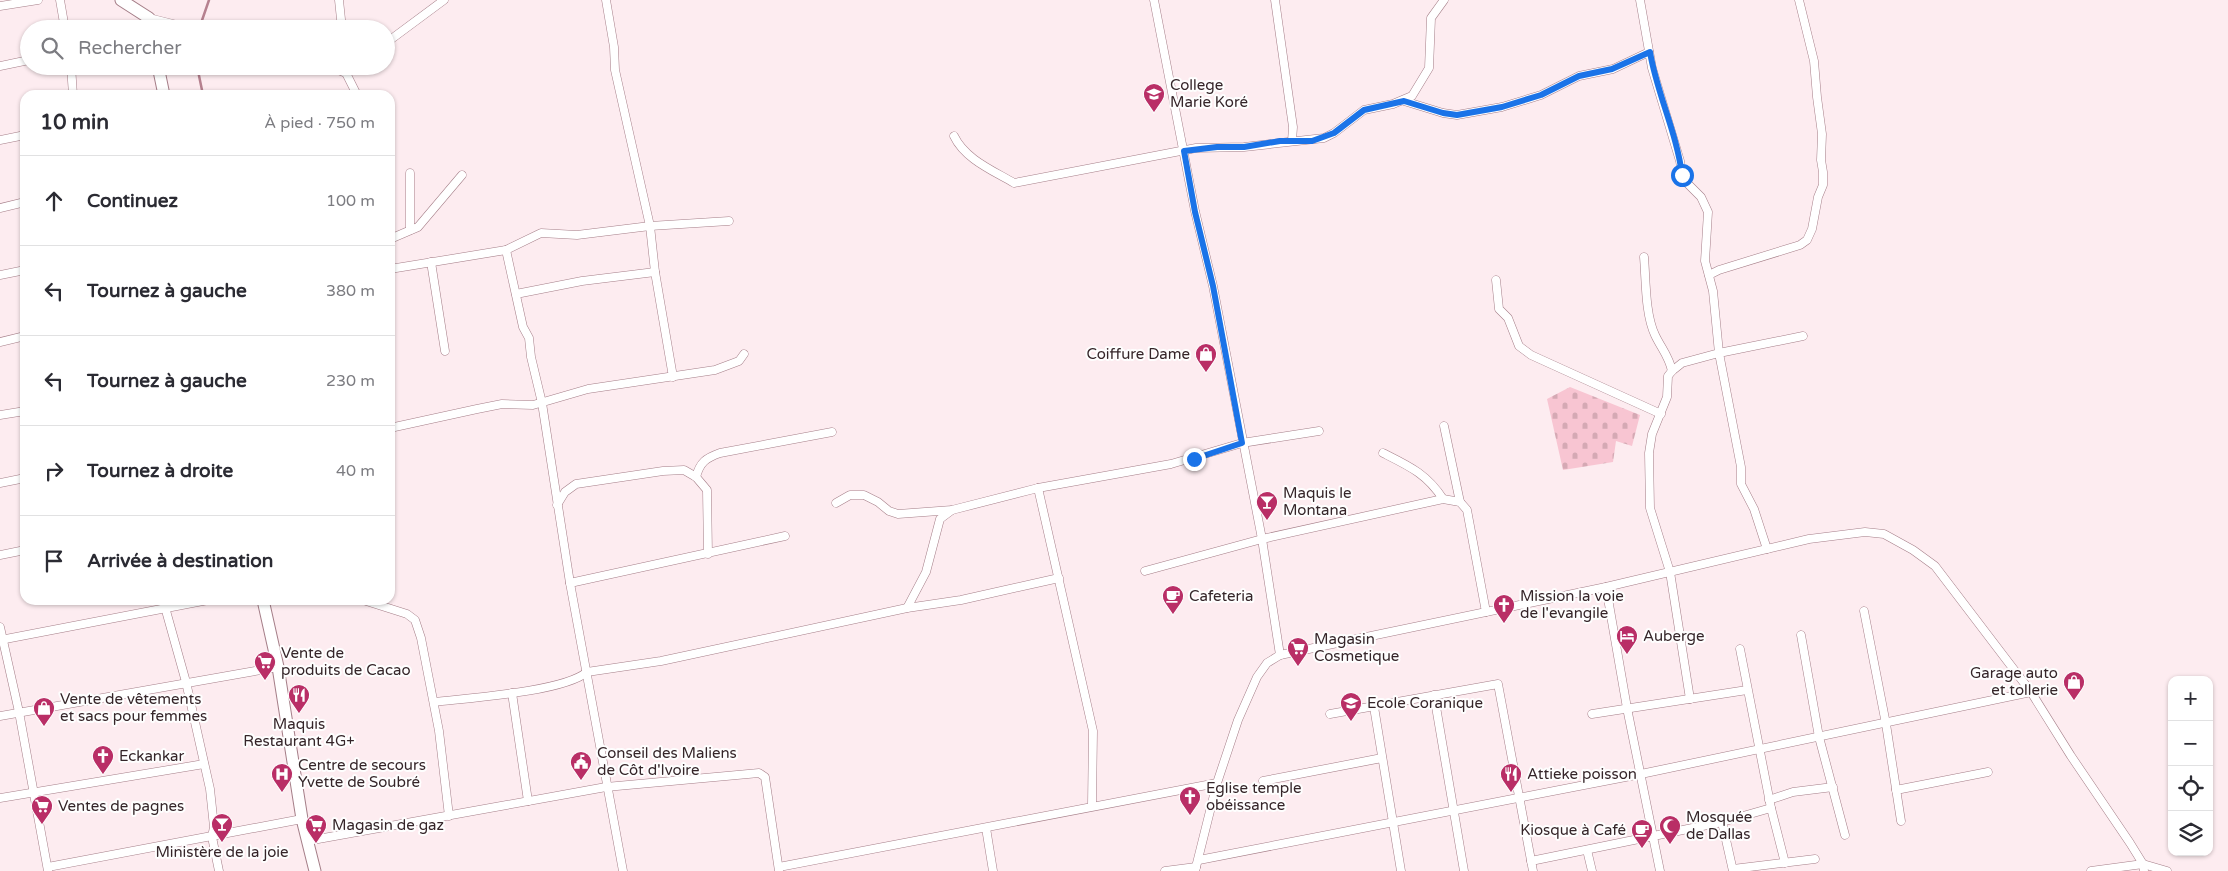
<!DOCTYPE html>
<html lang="fr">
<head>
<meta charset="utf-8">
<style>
  body { margin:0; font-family:"Varela Round",sans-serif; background:#f2f2f3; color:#2b2b33 }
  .controls { position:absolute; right:15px; bottom:15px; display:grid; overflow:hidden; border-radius:10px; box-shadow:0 1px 4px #0004 }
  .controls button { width:45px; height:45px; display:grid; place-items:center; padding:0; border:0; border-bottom:1px solid #e1e1e2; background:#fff; color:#2b2b33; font:25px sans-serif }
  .stop { position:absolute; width:15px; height:15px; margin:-11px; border:4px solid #1a73e8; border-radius:50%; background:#fff }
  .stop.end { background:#1a73e8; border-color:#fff; box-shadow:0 1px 5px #0008 }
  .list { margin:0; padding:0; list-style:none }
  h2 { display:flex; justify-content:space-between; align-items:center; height:65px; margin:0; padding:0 20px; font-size:21px }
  h2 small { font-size:16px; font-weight:400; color:#7c7c81 }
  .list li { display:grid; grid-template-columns:32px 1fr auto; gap:15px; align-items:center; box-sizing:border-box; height:90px; padding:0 20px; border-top:1px solid #e1e1e2 }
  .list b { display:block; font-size:19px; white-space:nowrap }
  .list em { font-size:16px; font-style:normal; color:#7c7c81 }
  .icon { flex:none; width:28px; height:28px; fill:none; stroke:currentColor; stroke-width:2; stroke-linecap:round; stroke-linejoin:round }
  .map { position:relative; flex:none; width:2228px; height:871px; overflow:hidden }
  .search { position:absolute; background:#fff; box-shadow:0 1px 4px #0004; left:20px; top:20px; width:375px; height:55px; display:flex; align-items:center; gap:12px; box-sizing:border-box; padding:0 18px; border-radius:28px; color:#7c7c81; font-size:19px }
  .panel { position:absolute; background:#fff; box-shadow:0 1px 4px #0004; left:20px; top:90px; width:375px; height:515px; border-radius:15px }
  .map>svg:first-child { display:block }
  .cemetery { fill:url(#cemetery-stones) }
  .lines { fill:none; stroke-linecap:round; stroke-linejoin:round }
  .stream { stroke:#b6818f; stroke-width:2.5 }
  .minor-casing { stroke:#a57e88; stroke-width:9 }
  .secondary-casing { stroke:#a57e88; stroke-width:13 }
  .minor { stroke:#fff; stroke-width:8 }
  .secondary { stroke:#fff; stroke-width:11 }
  .route { stroke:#1a73e8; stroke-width:6 }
  .labels { text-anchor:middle; stroke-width:4; stroke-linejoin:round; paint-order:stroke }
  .poi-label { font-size:15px; fill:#352529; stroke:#fefefe; text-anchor:start }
</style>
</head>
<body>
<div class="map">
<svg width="2228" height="871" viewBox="0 0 2228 871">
  <defs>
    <pattern id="cemetery-stones" width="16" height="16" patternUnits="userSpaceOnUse" patternTransform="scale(1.25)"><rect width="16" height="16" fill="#f8c5d2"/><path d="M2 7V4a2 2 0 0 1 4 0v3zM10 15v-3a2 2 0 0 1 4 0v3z" fill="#d5a9b4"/></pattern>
  </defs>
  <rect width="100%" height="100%" fill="#fdecf0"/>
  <path class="cemetery" d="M 1570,387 L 1640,415 L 1632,446 L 1616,441 L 1613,462 L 1563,470 L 1547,399 Z"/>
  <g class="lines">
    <g class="stream">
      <path d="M 199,29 L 209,0"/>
      <path d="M 197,66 L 203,95"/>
    </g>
    <g class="minor-casing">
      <g id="minor">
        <path d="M 60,0 L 65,29"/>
        <path d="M 339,0 L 342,29"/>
        <path d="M 606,0 L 614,47 L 615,70 L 650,226 L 655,272 L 673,377"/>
        <path d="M 1154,0 L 1195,211 L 1213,286 L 1262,539 L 1280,655"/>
        <path d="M 1275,0 L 1293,127 L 1292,141"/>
        <path d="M 1640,0 L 1652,68 L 1680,161 L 1683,179 L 1701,197 L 1708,212 L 1705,261 L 1713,291 L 1719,353 L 1682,363 L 1672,371 L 1668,376 L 1667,397 L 1652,434 L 1649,453 L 1650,508 L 1670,572 L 1690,699"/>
        <path d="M 0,6 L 38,0"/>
        <path d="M 149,18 L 193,29"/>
        <path d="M 386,43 L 444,0"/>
        <path d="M 0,66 L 29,60"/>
        <path d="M 71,66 L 73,95"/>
        <path d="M 328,66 L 346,73 L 357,95"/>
        <path d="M 346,73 L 355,66"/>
        <path d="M 1404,101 L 1443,113 L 1457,115 L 1502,107 L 1541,95 L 1579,76 L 1613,69 L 1649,52"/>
        <path d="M 954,136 C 965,159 992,170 1014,183 L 1196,148 L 1244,147 L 1324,138 L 1334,133 L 1364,110 L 1393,104 L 1412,96 L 1429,68 L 1431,18 L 1444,0"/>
        <path d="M 0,140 L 25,135"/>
        <path d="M 0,208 L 25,202"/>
        <path d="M 410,230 L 410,173"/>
        <path d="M 390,239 L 418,227 L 462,175"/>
        <path d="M 506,250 L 523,327 L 529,338 L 531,357 L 542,403 L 570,583 L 623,871"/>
        <path d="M 1644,257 C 1646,280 1645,314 1655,335 C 1661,348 1669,356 1672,371"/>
        <path d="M 431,262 L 445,351"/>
        <path d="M 390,269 L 506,250 L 541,233 L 577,235 L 650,226 L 729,221"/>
        <path d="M 0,275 L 25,270"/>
        <path d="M 1709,275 L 1719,270 L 1800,245 L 1807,240 L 1812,229 L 1818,197 L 1823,185 L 1823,172 L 1821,160 L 1822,134 L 1817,97 L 1814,61 L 1799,0"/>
        <path d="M 1496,280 L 1499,309 L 1508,318 L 1519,346 L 1531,355 L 1661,414"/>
        <path d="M 516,294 L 582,281 L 655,272"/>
        <path d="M 0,342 L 25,336"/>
        <path d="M 0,415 L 25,411"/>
        <path d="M 1444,426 L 1460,502"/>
        <path d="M 390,428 L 477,409 L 502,404 L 533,405 L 588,389 L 715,370 L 739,361 L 744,354"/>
        <path d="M 1383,453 C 1409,466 1427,474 1443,499"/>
        <path d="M 696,477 C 700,462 706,458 720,453 L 832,432"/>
        <path d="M 0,483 L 25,478"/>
        <path d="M 1038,488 L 1093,731 L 1092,805"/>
        <path d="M 836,503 L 850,495 L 864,495 L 878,502 L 889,511 L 898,514 L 952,510 L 1038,488 L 1171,464 L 1242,443 L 1319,431"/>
        <path d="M 557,505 L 565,492 L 576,484 L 663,471 L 684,470 L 696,477 L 707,490 L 708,554"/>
        <path d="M 1767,549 L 1754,509 L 1741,484 L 1741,467 L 1719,353 L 1803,336"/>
        <path d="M 0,555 L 25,550"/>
        <path d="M 1145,571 L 1262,539 L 1443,499 L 1460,502 L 1467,510 L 1486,612"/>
        <path d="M 570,583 L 785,536"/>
        <path d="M 1606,587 L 1627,708 L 1660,871"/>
        <path d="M 163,600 L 186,682 L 210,789 L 214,827 L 212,837 L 219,871"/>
        <path d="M 363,600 L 407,614 L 415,620 L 421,638 L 439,731 L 449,816"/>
        <path d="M 907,608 L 926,572 L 940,519 L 952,510"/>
        <path d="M 1864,611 L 1886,724 L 1901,821"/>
        <path d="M 0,627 L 19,712 L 48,871"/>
        <path d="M 1801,635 L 1819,737 L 1845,835"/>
        <path d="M 0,640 L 208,600"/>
        <path d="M 1740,649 L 1771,808 L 1785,863"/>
        <path d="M 512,693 L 528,801"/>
        <path d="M 1434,695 L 1464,871"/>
        <path d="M 434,702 C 468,698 563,692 587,672 L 661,661 L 907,608 L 961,600 L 1059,578"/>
        <path d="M 1374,707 L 1401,871"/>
        <path d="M 1330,714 L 1498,684 L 1533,871"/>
        <path d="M 1592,714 L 1747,690"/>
        <path d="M 0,716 L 278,667"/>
        <path d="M 1263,781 L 1382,758"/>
        <path d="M 1896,790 L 1988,772"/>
        <path d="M 0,798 L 204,764"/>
        <path d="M 1769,800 L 1793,792 L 1833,787"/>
        <path d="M 1722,822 L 1733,871"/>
        <path d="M 986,828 L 993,871"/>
        <path d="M 307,841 L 606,787 L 759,773 L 765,777 L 779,871"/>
        <path d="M 1587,850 L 1592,871"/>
        <path d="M 1199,860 L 1641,774 L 2031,692"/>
        <path d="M 1531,861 L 1722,822 L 1771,808"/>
        <path d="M 48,867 L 302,819"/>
        <path d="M 779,867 L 1217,783"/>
        <path d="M 1733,869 L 1815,859"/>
        <path d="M 1165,871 L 1196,867"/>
        <path d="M 1195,871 L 1217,783 L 1238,720 L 1257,677 L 1267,663 L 1280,655 L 1606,587 L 1809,539 L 1865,532 L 1884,534 L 1913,550 L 1935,566 L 2031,692 L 2071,756 L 2130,843 L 2143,864 L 2144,871"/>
        <path d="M 2091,871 L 2143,864 L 2167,871"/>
      </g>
    </g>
    <g class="secondary-casing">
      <g id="secondary">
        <path d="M 121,0 L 149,18 L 151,29"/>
        <path d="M 158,66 L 164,95"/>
        <path d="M 263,600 L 278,667 L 302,819 L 315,871"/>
      </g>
    </g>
    <use href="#minor" class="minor"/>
    <use href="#secondary" class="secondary"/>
  </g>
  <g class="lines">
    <path class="route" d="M 1194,459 L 1242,443 L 1213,286 L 1195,212 L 1184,151 L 1217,147 L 1244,147 L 1280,141 L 1312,141 L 1334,133 L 1364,110 L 1404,101 L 1443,113 L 1457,115 L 1502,107 L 1541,95 L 1579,76 L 1612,69 L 1650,52 C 1657,94 1677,133 1682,175"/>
  </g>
  <defs>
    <g id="university-pin" transform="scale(1.125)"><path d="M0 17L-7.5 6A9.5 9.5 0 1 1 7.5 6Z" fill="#b92e66" stroke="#fefefe"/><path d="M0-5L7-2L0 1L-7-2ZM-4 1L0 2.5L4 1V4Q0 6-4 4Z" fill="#fff"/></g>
    <g id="shop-pin" transform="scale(1.125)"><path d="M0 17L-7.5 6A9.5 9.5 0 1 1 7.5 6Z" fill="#b92e66" stroke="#fefefe"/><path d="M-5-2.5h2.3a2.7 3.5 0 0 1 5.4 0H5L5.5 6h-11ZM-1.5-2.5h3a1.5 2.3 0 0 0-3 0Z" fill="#fff"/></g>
    <g id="bar-pin" transform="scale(1.125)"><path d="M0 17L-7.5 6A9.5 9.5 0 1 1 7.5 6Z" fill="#b92e66" stroke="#fefefe"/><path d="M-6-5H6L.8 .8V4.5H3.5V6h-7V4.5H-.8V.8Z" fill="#fff"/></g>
    <g id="cafe-pin" transform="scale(1.125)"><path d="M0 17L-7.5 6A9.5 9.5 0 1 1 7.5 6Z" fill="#b92e66" stroke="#fefefe"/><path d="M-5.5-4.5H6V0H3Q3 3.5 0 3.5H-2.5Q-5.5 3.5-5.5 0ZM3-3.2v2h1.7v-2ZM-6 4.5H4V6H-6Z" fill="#fff"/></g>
    <g id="church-pin" transform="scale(1.125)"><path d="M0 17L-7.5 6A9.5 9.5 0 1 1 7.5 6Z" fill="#b92e66" stroke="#fefefe"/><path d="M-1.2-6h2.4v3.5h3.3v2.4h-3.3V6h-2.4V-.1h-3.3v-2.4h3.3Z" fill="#fff"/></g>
    <g id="hotel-pin" transform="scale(1.125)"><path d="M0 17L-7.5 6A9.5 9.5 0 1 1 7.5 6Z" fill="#b92e66" stroke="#fefefe"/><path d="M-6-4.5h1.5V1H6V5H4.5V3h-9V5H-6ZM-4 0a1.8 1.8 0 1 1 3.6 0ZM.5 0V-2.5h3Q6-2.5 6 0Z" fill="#fff"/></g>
    <g id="supermarket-pin" transform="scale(1.125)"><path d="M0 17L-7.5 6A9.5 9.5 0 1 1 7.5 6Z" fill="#b92e66" stroke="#fefefe"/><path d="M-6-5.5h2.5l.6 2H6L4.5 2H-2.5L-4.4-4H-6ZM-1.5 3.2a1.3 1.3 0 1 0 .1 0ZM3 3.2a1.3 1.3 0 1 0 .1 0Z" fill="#fff"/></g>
    <g id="restaurant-pin" transform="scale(1.125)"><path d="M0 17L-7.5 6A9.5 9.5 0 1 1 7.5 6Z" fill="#b92e66" stroke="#fefefe"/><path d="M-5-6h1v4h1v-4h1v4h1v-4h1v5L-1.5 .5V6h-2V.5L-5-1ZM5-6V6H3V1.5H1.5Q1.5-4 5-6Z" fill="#fff"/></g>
    <g id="school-pin" transform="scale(1.125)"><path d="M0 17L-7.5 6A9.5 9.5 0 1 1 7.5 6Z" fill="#b92e66" stroke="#fefefe"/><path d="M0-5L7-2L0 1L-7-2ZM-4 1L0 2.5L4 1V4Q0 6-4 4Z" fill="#fff"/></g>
    <g id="civic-pin" transform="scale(1.125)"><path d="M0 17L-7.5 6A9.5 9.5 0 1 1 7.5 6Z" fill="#b92e66" stroke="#fefefe"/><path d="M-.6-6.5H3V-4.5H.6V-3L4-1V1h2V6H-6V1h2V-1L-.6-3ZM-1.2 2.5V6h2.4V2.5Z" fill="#fff"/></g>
    <g id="hospital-pin" transform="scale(1.125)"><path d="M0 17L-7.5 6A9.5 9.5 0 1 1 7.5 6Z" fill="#b92e66" stroke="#fefefe"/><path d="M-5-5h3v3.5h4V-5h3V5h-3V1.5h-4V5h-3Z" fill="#fff"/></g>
    <g id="mosque-pin" transform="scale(1.125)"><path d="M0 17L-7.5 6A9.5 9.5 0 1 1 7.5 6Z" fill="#b92e66" stroke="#fefefe"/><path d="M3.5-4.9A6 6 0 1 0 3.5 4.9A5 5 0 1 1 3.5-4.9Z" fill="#fff"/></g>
  </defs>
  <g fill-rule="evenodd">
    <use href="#university-pin" x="1154" y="94"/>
    <use href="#shop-pin" x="1206" y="354"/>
    <use href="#bar-pin" x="1267" y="502"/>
    <use href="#cafe-pin" x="1173" y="596"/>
    <use href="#church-pin" x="1504" y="605"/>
    <use href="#hotel-pin" x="1627" y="636"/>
    <use href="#supermarket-pin" x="1298" y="648"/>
    <use href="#supermarket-pin" x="265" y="662"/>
    <use href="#shop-pin" x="2074" y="682"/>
    <use href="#restaurant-pin" x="299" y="695"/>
    <use href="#school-pin" x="1351" y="703"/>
    <use href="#shop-pin" x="44" y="708"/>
    <use href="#church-pin" x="103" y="756"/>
    <use href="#civic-pin" x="581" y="762"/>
    <use href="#hospital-pin" x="282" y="774"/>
    <use href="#restaurant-pin" x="1511" y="774"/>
    <use href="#church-pin" x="1190" y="797"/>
    <use href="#supermarket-pin" x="42" y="806"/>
    <use href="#bar-pin" x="222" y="824"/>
    <use href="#supermarket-pin" x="316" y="825"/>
    <use href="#mosque-pin" x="1670" y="826"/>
    <use href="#cafe-pin" x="1642" y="830"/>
  </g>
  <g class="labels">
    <g class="poi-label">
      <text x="1170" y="90">College<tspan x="1170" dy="17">Marie Koré</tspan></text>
      <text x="1190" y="359" text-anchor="end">Coiffure Dame</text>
      <text x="1283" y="498">Maquis le<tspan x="1283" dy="17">Montana</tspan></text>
      <text x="1189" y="601">Cafeteria</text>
      <text x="1520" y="601">Mission la voie<tspan x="1520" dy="17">de l'evangile</tspan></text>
      <text x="1643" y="641">Auberge</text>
      <text x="1314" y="644">Magasin<tspan x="1314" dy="17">Cosmetique</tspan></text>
      <text x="281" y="658">Vente de<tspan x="281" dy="17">produits de Cacao</tspan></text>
      <text x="2058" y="678" text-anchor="end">Garage auto<tspan x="2058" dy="17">et tollerie</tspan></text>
      <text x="60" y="704">Vente de vêtements<tspan x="60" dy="17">et sacs pour femmes</tspan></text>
      <text x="1367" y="708">Ecole Coranique</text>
      <text x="299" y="729" text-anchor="middle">Maquis<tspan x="299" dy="17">Restaurant 4G+</tspan></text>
      <text x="597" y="758">Conseil des Maliens<tspan x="597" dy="17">de Côt d'Ivoire</tspan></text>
      <text x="119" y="761">Eckankar</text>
      <text x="298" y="770">Centre de secours<tspan x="298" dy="17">Yvette de Soubré</tspan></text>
      <text x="1527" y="779">Attieke poisson</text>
      <text x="1206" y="793">Eglise temple<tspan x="1206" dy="17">obéissance</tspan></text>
      <text x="58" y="811">Ventes de pagnes</text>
      <text x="1686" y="822">Mosquée<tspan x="1686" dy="17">de Dallas</tspan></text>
      <text x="332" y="830">Magasin de gaz</text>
      <text x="1626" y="835" text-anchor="end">Kiosque à Café</text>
      <text x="222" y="857" text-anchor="middle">Ministère de la joie</text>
    </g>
  </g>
</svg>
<div class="controls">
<button>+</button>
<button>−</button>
<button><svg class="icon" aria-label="locate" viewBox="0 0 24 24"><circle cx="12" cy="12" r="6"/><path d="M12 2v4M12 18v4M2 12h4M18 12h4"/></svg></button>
<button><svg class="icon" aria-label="layers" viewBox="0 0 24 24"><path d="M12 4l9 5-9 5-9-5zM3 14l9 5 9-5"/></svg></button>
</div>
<div class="stop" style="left:1682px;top:175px"></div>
<div class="stop end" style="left:1194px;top:459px"></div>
<div class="search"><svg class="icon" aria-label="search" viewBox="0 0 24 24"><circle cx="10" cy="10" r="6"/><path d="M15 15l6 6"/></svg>Rechercher</div>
<section class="panel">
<h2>10 min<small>À pied · 750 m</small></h2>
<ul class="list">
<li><svg class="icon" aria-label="ahead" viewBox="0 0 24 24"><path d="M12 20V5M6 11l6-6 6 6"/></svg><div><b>Continuez</b></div><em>100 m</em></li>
<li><svg class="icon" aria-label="left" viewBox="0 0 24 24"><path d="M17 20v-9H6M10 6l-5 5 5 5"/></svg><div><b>Tournez à gauche</b></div><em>380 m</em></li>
<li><svg class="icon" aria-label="left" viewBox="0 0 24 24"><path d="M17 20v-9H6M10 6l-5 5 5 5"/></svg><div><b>Tournez à gauche</b></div><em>230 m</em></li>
<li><svg class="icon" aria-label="right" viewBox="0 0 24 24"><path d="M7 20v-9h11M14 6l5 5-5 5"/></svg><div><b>Tournez à droite</b></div><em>40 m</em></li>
<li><svg class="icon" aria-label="arrive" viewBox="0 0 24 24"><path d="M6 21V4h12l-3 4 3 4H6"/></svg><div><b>Arrivée à destination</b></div></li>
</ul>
</section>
</div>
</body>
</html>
